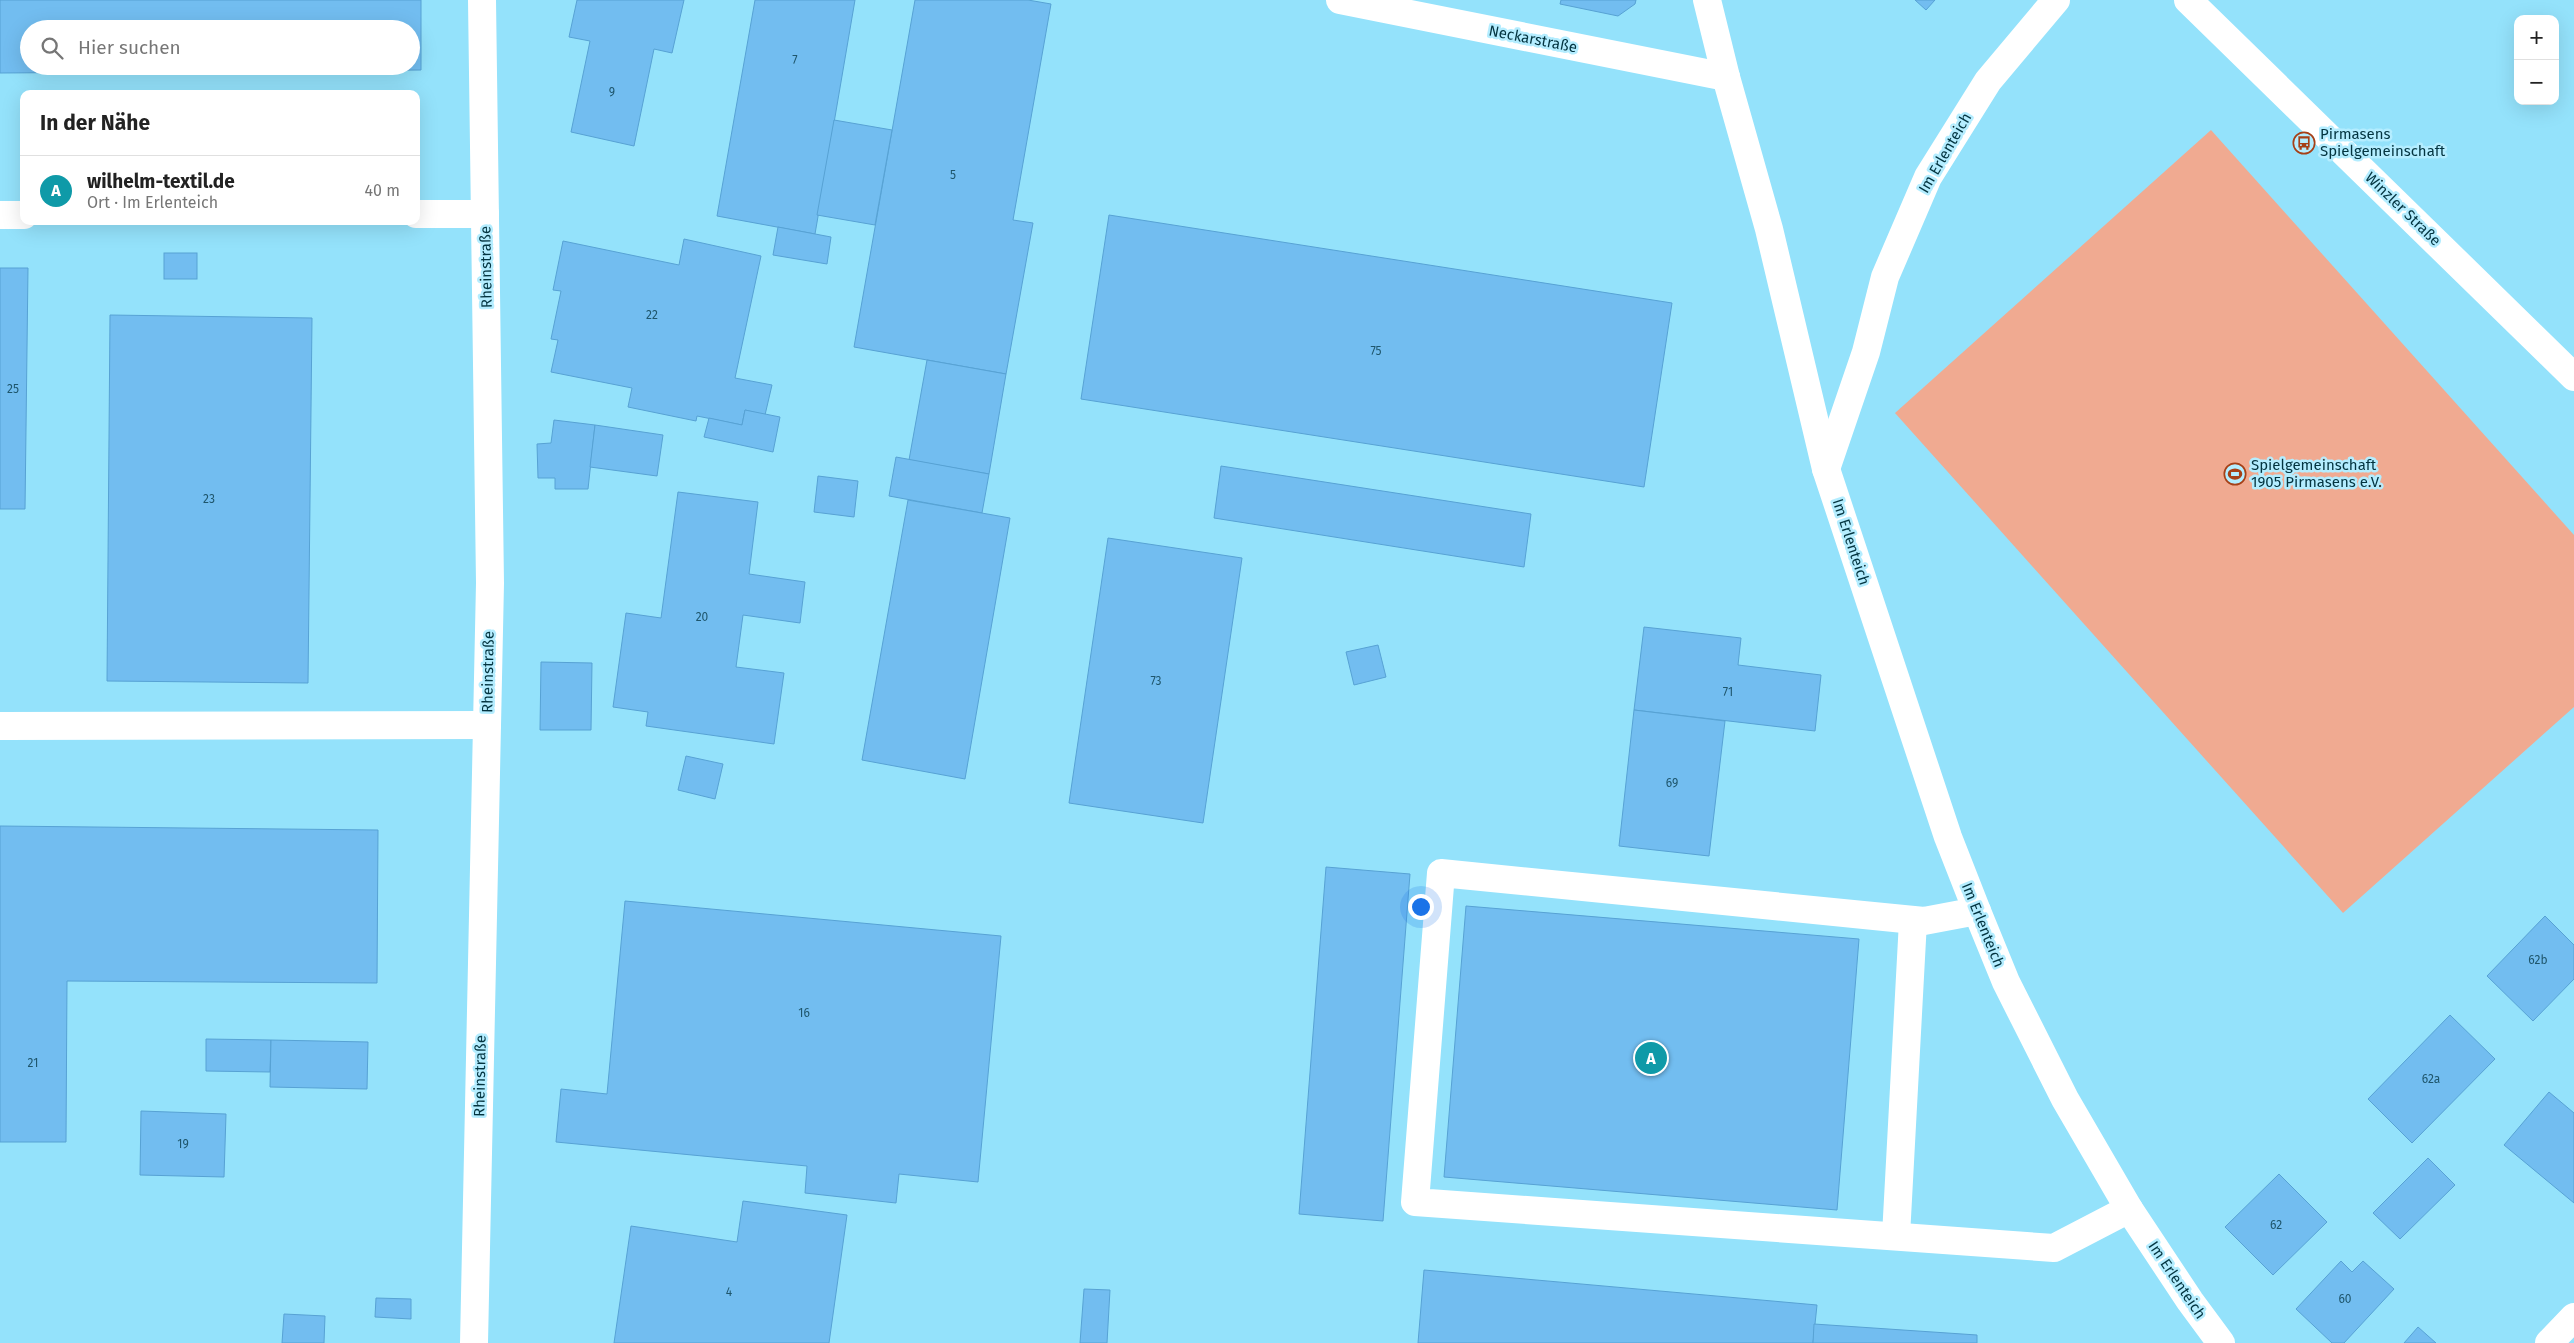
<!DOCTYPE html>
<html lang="de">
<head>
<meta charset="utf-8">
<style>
  body { margin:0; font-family:"Fira Sans",sans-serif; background:#f6f6f6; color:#222 }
  .controls { position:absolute; right:15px; top:15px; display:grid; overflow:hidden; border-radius:10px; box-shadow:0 5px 20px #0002 }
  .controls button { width:45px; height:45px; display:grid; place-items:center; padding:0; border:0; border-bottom:1px solid #e0e0e0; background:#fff; color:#222; font:25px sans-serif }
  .you { position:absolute; left:1420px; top:906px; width:18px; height:18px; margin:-12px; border:4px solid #fff; border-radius:50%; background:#1a73e8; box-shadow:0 0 0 8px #1a73e833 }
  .badge { display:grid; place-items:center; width:32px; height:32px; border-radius:50%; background:#0f766e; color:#fff; font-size:16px; font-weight:700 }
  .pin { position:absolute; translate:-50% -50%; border:2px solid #fff; box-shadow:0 1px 5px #0006 }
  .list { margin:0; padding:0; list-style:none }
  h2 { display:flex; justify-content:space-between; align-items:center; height:65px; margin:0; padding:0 20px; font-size:21px }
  h2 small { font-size:16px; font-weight:400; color:#767676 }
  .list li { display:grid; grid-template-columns:32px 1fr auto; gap:15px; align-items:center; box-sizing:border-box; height:70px; padding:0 20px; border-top:1px solid #e0e0e0 }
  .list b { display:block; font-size:19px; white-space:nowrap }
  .list p { margin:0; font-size:16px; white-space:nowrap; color:#767676 }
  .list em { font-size:16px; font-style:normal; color:#767676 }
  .icon { flex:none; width:28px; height:28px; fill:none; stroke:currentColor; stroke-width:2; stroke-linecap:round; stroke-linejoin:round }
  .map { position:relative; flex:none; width:2574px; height:1343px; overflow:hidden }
  .search { position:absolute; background:#fff; box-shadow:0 5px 20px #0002; left:20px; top:20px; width:400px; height:55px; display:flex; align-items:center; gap:12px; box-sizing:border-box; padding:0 18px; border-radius:28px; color:#767676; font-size:19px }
  .panel { position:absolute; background:#fff; box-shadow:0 5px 20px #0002; left:20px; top:90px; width:400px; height:135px; border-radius:10px }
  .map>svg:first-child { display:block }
  .green { fill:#f0aa91 }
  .building { fill:#72bdf0; stroke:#57a2d4; fill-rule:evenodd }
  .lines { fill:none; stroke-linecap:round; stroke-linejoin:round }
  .minor { stroke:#fff; stroke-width:28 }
  .labels { text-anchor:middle; stroke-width:5; stroke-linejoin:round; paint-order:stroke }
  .number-label { font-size:12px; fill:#1f566c }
  .street-label { font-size:15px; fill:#033440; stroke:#b4edff }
  .poi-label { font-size:15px; fill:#033440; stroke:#b4edff; text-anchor:start }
</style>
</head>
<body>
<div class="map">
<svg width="2574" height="1343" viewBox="0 0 2574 1343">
  <rect width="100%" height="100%" fill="#94e2fb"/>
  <path class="green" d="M 2211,130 L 2574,535 L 2574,707 L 2343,913 L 1895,413 Z"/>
  <g class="building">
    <path d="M 0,0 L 421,0 L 421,70 L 0,73 ZM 29,29 L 411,29 L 411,66 L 29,66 Z"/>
    <path d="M 577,0 L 684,0 L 672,53 L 654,49 L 634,146 L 571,132 L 590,41 L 569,37 Z"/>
    <path d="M 755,0 L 855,0 L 815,234 L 717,216 Z"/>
    <path d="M 915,0 L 1028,0 L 1051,4 L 1013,220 L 1033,223 L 1006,374 L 854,347 Z"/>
    <path d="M 1561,0 L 1636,0 L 1635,4 L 1618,16 L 1560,4 Z"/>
    <path d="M 1915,0 L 1935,0 L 1926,10 Z"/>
    <path d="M 834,120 L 892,130 L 875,225 L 817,215 Z"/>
    <path d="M 1109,215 L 1672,303 L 1644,487 L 1081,399 Z"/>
    <path d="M 778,227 L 831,237 L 827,264 L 773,255 Z"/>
    <path d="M 684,239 L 761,256 L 735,378 L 772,385 L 765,415 L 745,410 L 742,425 L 697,416 L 696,421 L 628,407 L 632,388 L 551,372 L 558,340 L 551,339 L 561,291 L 553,290 L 563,241 L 679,265 Z"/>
    <rect x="164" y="253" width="33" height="26"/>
    <path d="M 0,268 L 28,268 L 25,509 L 0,509 Z"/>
    <path d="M 110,315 L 312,318 L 308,683 L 107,681 Z"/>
    <path d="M 927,360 L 1006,374 L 989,474 L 909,460 Z"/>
    <path d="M 745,410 L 780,417 L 773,452 L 704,437 L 709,418 L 742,425 Z"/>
    <path d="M 554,420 L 595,425 L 588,489 L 555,489 L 555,478 L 538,478 L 537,444 L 551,443 Z"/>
    <path d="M 595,425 L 663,435 L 657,476 L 590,467 Z"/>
    <path d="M 896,457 L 989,474 L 982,513 L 889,496 Z"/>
    <path d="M 1221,466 L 1531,514 L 1524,567 L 1214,518 Z"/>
    <path d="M 818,476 L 858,481 L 854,517 L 814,512 Z"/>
    <path d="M 678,492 L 758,502 L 749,574 L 805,582 L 800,623 L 743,615 L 736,667 L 784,673 L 774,744 L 646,726 L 648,712 L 613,707 L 626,613 L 661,618 Z"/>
    <path d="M 908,500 L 1010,518 L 965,779 L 862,760 Z"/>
    <path d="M 1108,538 L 1242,558 L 1203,823 L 1069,803 Z"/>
    <path d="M 1644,627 L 1741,638 L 1738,665 L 1821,675 L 1815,731 L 1634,710 Z"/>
    <path d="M 1378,645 L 1386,677 L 1354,685 L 1346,652 Z"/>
    <path d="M 541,662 L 592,663 L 591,730 L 540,730 Z"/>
    <path d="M 1634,710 L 1725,721 L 1709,856 L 1619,846 Z"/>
    <path d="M 686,756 L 723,764 L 715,799 L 678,790 Z"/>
    <path d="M 0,826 L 378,830 L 377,983 L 67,981 L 66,1142 L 0,1142 Z"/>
    <path d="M 1326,867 L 1410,874 L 1383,1221 L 1299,1214 Z"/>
    <path d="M 625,901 L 1001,936 L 978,1182 L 899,1174 L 896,1203 L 805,1193 L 807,1166 L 556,1142 L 561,1089 L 607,1094 Z"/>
    <path d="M 1466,906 L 1859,939 L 1837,1210 L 1444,1177 Z"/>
    <path d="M 2545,916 L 2574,945 L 2574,979 L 2533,1021 L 2487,976 Z"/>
    <path d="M 2450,1015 L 2495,1059 L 2412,1143 L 2368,1099 Z"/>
    <path d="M 206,1039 L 271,1040 L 270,1072 L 206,1071 Z"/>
    <path d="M 271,1040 L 368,1042 L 367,1089 L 270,1087 Z"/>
    <path d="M 2549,1092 L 2574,1113 L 2574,1203 L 2504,1145 Z"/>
    <path d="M 141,1111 L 226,1114 L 224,1177 L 140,1175 Z"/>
    <path d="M 2428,1158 L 2455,1185 L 2400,1239 L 2373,1213 Z"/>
    <path d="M 2279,1174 L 2327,1222 L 2273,1275 L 2225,1227 Z"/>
    <path d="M 743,1201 L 847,1215 L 829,1343 L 614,1343 L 631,1226 L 737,1242 Z"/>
    <path d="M 2341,1261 L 2352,1272 L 2363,1261 L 2394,1289 L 2344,1343 L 2332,1343 L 2296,1309 Z"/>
    <path d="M 1424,1270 L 1817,1305 L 1813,1343 L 1418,1343 Z"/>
    <path d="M 1084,1289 L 1110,1290 L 1107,1343 L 1080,1343 Z"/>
    <path d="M 376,1298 L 411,1299 L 411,1319 L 375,1317 Z"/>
    <path d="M 284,1314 L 325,1316 L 324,1343 L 282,1343 Z"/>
    <path d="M 1814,1324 L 1977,1335 L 1977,1343 L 1813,1343 Z"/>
    <path d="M 2418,1327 L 2436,1343 L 2404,1343 Z"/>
  </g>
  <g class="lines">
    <g class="minor">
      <path d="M 1340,0 L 1726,77"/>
      <path d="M 1707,0 L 1726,77 L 1769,229 L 1826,469 L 1948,837 L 1977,911 L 2006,982 L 2065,1099 L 2129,1209 L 2190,1301 L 2221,1343"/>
      <path d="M 2188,0 L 2574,377"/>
      <path d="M 416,214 L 485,214"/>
      <path d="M 0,215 L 24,215"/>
      <path d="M 1826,469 L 1866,352 L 1885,277 L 1928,177 L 1988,81 L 2056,0"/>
      <path d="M 0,726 L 487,725"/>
      <path d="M 1977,911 L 1924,921 L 1441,873 L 1415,1202 L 2054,1248 L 2129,1209"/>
      <path d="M 1896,1236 L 1913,921"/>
      <path d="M 474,1343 L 490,583 L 482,0"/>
      <path d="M 2549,1343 L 2574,1317"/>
    </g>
  </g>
  <defs>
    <g id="bus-ring" transform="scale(1.125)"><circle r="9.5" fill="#b4edff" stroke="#a64017" stroke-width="1.5"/><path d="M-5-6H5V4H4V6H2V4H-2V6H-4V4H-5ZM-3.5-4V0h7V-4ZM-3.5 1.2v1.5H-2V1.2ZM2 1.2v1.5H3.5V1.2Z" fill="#a64017"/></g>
    <g id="stadium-ring" transform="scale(1.125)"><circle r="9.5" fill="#b4edff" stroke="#a64017" stroke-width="1.5"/><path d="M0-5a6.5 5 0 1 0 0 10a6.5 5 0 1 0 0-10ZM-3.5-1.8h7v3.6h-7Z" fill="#a64017"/></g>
  </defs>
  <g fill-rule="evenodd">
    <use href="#bus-ring" x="2304" y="143"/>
    <use href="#stadium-ring" x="2235" y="474"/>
  </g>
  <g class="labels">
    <g class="number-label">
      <text x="795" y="64">7</text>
      <text x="612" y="96">9</text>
      <text x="953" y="179">5</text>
      <text x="652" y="319">22</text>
      <text x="1376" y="355">75</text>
      <text x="13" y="393">25</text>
      <text x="209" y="503">23</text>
      <text x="702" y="621">20</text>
      <text x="1156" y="685">73</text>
      <text x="1728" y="696">71</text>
      <text x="1672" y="787">69</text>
      <text x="2538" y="964">62b</text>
      <text x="804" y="1017">16</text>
      <text x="33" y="1067">21</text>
      <text x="2431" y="1083">62a</text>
      <text x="183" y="1148">19</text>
      <text x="2276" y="1229">62</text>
      <text x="729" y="1296">4</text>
      <text x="2345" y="1303">60</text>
    </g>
    <g class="street-label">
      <text transform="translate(1533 39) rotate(11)" y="5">Neckarstraße</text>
      <text transform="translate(1945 153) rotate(-60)" y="5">Im Erlenteich</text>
      <text transform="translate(2403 209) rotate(44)" y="5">Winzler Straße</text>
      <text transform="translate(486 267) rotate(-91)" y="5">Rheinstraße</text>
      <text transform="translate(1851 542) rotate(72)" y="5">Im Erlenteich</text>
      <text transform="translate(488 672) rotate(-89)" y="5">Rheinstraße</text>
      <text transform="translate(1983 925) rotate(68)" y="5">Im Erlenteich</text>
      <text transform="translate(480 1076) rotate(-89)" y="5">Rheinstraße</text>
      <text transform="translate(2177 1280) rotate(56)" y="5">Im Erlenteich</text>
    </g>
    <g class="poi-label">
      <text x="2320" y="139">Pirmasens<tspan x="2320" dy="17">Spielgemeinschaft</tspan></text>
      <text x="2251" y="470">Spielgemeinschaft<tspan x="2251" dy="17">1905 Pirmasens e.V.</tspan></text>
    </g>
  </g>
</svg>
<div class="controls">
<button>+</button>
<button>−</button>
</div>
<div class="you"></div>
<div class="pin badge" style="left:1651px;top:1058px;background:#0f9aa8">A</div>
<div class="search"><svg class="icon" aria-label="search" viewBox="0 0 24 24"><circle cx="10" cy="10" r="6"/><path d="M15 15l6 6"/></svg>Hier suchen</div>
<section class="panel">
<h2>In der Nähe<small></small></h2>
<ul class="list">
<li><span class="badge" style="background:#0f9aa8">A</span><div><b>wilhelm-textil.de</b><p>Ort · Im Erlenteich</p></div><em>40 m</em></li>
</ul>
</section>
</div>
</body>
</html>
